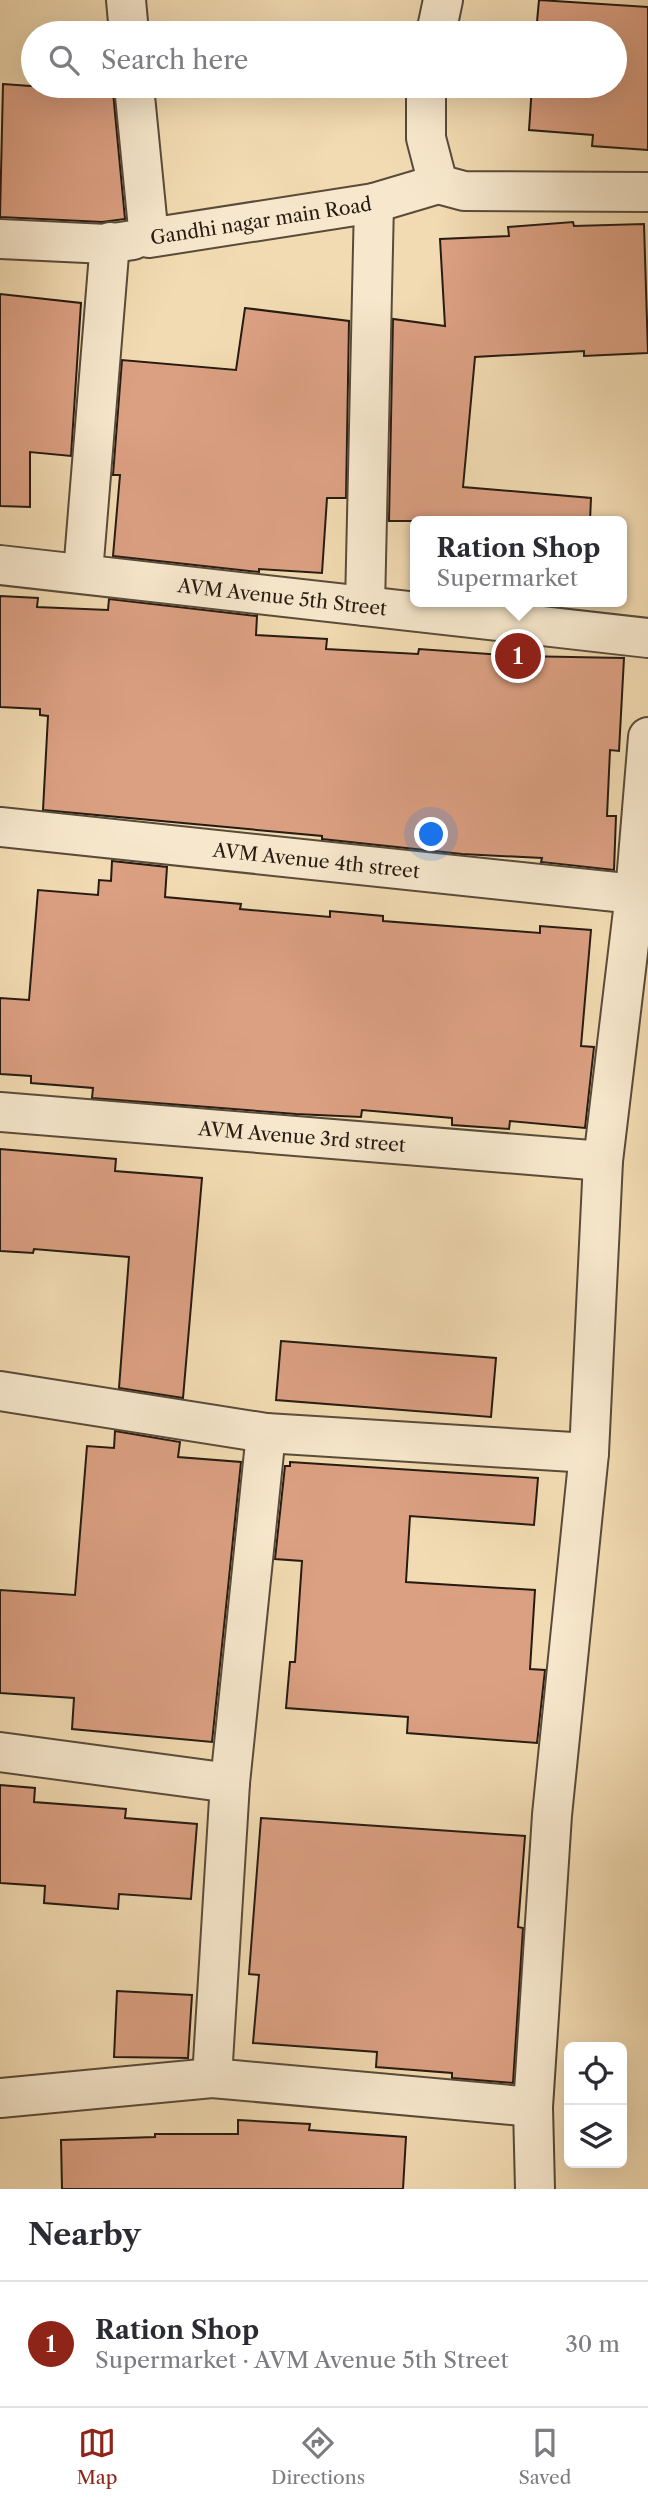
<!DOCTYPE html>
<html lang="en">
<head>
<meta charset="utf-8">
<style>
  body { margin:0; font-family:"Libre Caslon Text",serif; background:#f7f7f7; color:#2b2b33 }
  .controls { position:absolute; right:21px; bottom:21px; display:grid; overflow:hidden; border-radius:10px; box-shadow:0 7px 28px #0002 }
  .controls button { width:63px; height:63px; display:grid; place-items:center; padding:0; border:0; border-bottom:2px solid #e1e1e2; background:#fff; color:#2b2b33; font:35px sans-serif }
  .you { position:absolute; left:432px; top:835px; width:24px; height:24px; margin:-18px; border:5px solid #fff; border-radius:50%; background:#1a73e8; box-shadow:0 0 0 10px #1a73e833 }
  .badge { display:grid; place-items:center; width:46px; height:46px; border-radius:50%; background:#8f2418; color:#fff; font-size:23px; font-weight:700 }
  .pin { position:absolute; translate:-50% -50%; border:4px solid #fff; box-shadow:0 2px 7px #0006 }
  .popup { position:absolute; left:410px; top:516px; width:217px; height:91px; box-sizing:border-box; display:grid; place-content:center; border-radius:10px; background:#fff; filter:drop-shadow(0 2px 5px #0005); font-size:23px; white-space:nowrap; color:#7c7c81 }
  .popup b { font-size:26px; color:#2b2b33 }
  .popup::after { content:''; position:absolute; left:50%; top:100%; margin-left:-14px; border:14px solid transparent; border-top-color:#fff }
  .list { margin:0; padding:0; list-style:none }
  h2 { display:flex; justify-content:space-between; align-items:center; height:91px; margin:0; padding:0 28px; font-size:30px }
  h2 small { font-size:23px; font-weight:400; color:#7c7c81 }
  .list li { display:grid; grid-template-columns:46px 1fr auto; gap:21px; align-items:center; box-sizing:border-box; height:126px; padding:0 28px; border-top:2px solid #e1e1e2 }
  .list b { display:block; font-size:26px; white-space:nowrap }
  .list p { margin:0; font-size:23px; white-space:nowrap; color:#7c7c81 }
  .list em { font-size:23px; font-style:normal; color:#7c7c81 }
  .icon { flex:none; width:38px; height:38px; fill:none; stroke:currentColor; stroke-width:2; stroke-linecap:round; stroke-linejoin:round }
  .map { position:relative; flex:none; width:648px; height:2189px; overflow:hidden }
  .search { position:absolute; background:#fff; box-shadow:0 7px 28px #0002; left:21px; right:21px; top:21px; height:77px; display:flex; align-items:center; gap:18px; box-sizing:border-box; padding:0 24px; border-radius:38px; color:#7c7c81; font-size:26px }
  .sheet { height:217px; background:#fff }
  nav { display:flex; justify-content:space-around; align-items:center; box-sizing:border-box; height:98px; border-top:2px solid #e1e1e2; background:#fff; font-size:19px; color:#7c7c81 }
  nav a { display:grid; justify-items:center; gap:4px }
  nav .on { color:#8f2418 }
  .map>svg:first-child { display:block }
  .building { fill:#dba082; stroke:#261b12; stroke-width:2 }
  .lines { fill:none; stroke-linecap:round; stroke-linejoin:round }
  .minor-casing { stroke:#594b3a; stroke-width:42 }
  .minor { stroke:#f7e8cd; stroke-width:38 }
  .labels { text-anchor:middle; stroke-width:6; stroke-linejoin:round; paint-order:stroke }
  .street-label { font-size:19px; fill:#261b12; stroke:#f7e8cd }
</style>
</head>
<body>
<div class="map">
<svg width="648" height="2189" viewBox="0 0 648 2189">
  <rect width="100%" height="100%" fill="#f2dbb2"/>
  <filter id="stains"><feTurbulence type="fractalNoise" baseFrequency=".00286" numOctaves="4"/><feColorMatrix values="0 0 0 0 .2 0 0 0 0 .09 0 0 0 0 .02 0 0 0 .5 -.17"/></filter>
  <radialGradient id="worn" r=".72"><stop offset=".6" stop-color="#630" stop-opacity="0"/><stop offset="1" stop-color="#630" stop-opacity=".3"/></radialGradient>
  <g class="building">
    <path d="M 539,0 L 648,7 L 648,150 L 592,146 L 593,135 L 529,130 L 532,86 L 615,86 L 615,33 L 536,33 Z"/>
    <path d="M 3,84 L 113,92 L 125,219 L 102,222 L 0,217 Z"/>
    <path d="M 573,222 L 574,226 L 644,224 L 648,353 L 584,356 L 584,351 L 475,357 L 463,487 L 591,498 L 590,521 L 389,521 L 393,319 L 445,326 L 440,239 L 509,236 L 508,227 Z"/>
    <path d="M 0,294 L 81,303 L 71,456 L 30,452 L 30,507 L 0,506 Z"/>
    <path d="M 245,308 L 349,321 L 346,498 L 327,498 L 322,573 L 259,569 L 259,572 L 113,556 L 120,475 L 113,475 L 122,360 L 236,370 Z"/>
    <path d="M 0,596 L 38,598 L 37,607 L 108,610 L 109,599 L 257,616 L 256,635 L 327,639 L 326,649 L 418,654 L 419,649 L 518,656 L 624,658 L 619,751 L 610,750 L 607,816 L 616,816 L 614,870 L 541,862 L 542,858 L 462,854 L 322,839 L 322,836 L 43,810 L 48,716 L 40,715 L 40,709 L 0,707 Z"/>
    <path d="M 112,861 L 167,867 L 165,897 L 241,904 L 240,909 L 330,917 L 330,911 L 383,916 L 383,921 L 540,933 L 540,926 L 591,930 L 581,1046 L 594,1047 L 585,1128 L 510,1121 L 509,1129 L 452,1125 L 452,1118 L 362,1110 L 361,1117 L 296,1114 L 92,1098 L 93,1088 L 31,1083 L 31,1076 L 0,1074 L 0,998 L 29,1000 L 38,890 L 98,895 L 99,880 L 111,881 Z"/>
    <path d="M 0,1149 L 116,1159 L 115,1171 L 202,1178 L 183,1398 L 119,1388 L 129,1257 L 34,1249 L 33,1253 L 0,1251 Z"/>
    <path d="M 281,1341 L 496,1358 L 491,1417 L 276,1400 Z"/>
    <path d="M 115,1431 L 180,1442 L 178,1457 L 241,1462 L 212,1742 L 72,1729 L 74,1698 L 0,1693 L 0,1590 L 75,1595 L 87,1446 L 114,1448 Z"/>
    <path d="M 290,1462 L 538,1478 L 534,1525 L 410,1516 L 406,1582 L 535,1590 L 530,1669 L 545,1670 L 537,1743 L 407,1733 L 408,1717 L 286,1708 L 290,1662 L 295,1662 L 302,1561 L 275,1559 L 285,1466 L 290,1466 Z"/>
    <path d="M 0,1785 L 35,1788 L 34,1802 L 126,1809 L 125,1818 L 197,1824 L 191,1899 L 119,1894 L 118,1909 L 44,1903 L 45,1886 L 0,1883 Z"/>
    <path d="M 261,1818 L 525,1836 L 518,1927 L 523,1928 L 513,2083 L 452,2078 L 452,2073 L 376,2067 L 377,2052 L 253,2043 L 259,1975 L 249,1974 Z"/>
    <path d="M 117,1991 L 192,1995 L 188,2058 L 114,2057 Z"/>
    <path d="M 238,2120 L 310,2124 L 309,2130 L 406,2137 L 403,2189 L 62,2189 L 61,2140 L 155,2137 L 155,2134 L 238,2134 Z"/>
  </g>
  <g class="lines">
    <g class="minor-casing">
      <g id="minor">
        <path d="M 126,0 L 129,33"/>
        <path d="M 436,33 L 443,0"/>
        <path id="s1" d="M 134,86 L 149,238 L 374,203 L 438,184"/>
        <path d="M 426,86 L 426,138 L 438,184"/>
        <path d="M 438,184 L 464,191 L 648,192"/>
        <path d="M 0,239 L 107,244 L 133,240"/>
        <path id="s2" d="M 0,565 L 648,638"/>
        <path d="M 83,573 L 110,242"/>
        <path d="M 365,606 L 374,203"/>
        <path id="s3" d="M 0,827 L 635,894"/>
        <path id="s4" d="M 0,1112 L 603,1161"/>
        <path d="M 0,1391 L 266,1433 L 589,1453"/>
        <path d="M 0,1752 L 230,1783"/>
        <path d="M 212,2078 L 230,1783 L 266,1433"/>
        <path d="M 0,2098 L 212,2078 L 533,2107"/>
        <path d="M 535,2189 L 533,2107 L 552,1815 L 589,1453 L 603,1161 L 635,894 L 648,737"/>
      </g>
    </g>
    <use href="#minor" class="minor"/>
  </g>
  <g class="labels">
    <g class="street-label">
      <text dy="7" stroke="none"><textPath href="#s1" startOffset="266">Gandhi nagar main Road</textPath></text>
      <text dy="7" stroke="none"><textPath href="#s2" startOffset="284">AVM Avenue 5th Street</textPath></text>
      <text dy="7" stroke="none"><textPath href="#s3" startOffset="318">AVM Avenue 4th street</textPath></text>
      <text dy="7" stroke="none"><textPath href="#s4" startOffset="303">AVM Avenue 3rd street</textPath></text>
    </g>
  </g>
  <rect width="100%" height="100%" filter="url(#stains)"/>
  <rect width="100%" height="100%" fill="url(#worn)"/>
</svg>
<div class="controls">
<button><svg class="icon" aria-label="locate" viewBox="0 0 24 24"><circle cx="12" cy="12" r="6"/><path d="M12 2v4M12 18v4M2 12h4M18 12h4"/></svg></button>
<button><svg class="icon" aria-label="layers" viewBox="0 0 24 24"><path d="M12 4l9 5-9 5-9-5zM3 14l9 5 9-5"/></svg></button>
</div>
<div class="you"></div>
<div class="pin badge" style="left:518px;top:656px">1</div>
<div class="popup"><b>Ration Shop</b>Supermarket</div>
<div class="search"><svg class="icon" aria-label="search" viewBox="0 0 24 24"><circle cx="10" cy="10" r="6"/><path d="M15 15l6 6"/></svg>Search here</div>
</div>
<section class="sheet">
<h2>Nearby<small></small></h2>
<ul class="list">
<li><span class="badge">1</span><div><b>Ration Shop</b><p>Supermarket · AVM Avenue 5th Street</p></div><em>30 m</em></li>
</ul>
</section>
<nav>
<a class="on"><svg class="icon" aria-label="map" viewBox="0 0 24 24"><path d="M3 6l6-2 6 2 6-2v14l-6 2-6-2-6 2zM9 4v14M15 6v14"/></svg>Map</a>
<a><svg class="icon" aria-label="directions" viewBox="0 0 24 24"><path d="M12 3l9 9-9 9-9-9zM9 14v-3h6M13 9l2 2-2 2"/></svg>Directions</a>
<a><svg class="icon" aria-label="saved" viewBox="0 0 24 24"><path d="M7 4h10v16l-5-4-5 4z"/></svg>Saved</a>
</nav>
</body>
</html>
